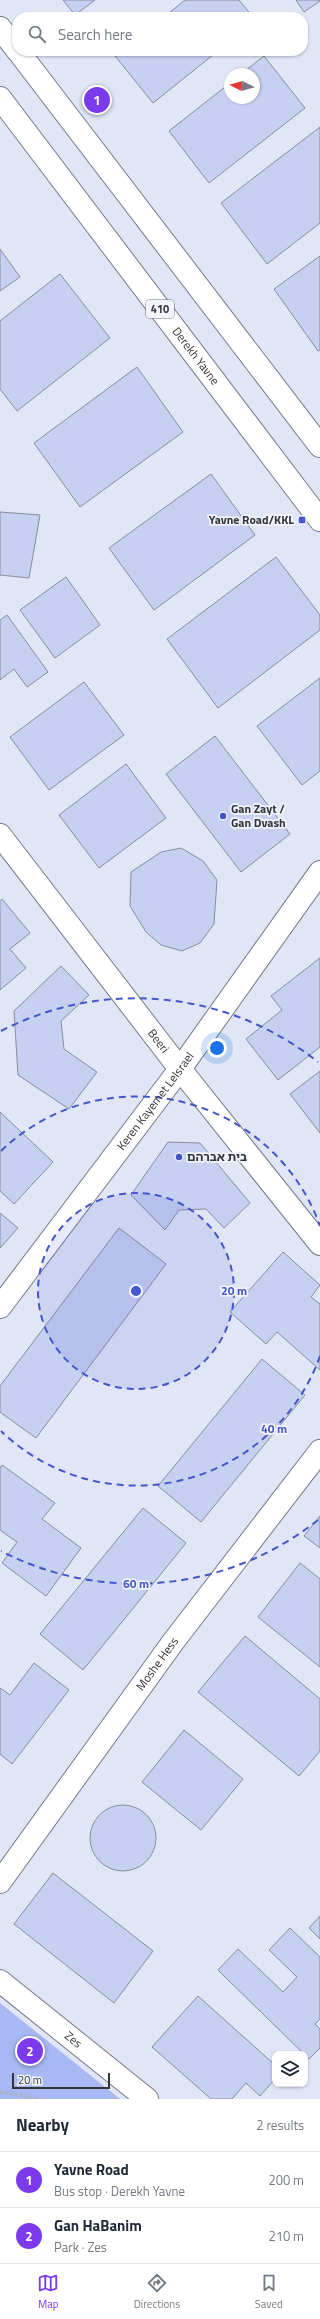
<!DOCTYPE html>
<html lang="en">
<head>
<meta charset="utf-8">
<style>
  body { margin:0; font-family:"Titillium Web","Noto Sans Hebrew",sans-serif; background:#f2f2f3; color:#1f2937 }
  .controls { position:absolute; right:12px; bottom:12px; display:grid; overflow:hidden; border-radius:8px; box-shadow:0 1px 3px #0004 }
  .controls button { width:36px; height:36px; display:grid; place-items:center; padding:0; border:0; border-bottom:1px solid #e0e1e3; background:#fff; color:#1f2937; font:20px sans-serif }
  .compass { position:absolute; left:224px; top:68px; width:36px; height:36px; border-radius:50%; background:#fff; box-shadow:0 1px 3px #0004; rotate:276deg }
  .scale { position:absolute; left:12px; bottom:10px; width:98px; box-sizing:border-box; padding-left:4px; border:2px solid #32343a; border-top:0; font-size:11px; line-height:14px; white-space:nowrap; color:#32343a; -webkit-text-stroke:3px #f1f4fd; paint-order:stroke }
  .you { position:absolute; left:217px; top:1048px; width:14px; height:14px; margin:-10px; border:3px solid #fff; border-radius:50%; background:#1a73e8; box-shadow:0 0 0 6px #1a73e833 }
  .badge { display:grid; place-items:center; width:26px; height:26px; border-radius:50%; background:#7c3aed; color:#fff; font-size:13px; font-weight:700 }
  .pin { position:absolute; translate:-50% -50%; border:2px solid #fff; box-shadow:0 1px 4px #0006 }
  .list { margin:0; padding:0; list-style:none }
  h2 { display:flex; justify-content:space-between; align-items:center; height:52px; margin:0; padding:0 16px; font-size:17px }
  h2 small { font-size:13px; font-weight:400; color:#747a83 }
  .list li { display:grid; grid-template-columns:26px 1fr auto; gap:12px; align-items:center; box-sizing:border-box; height:56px; padding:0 16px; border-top:1px solid #e0e1e3 }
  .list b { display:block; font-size:15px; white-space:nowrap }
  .list p { margin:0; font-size:13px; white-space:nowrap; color:#747a83 }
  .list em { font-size:13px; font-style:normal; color:#747a83 }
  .icon { flex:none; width:22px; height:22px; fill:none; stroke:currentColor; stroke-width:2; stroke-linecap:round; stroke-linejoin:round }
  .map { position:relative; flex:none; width:320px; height:2099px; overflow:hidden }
  .search { position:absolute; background:#fff; box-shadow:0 1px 3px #0004; left:12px; right:12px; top:12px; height:44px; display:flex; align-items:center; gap:10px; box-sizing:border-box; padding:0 14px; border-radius:16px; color:#747a83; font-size:15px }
  .sheet { height:164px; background:#fff }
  nav { display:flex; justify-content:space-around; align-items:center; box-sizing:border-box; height:56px; border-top:1px solid #e0e1e3; background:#fff; font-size:11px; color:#747a83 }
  nav a { display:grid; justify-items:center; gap:2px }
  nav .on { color:#7c3aed }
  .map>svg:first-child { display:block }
  .green { fill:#a7b8f5 }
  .building { fill:#c6d0f1; stroke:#898d9c }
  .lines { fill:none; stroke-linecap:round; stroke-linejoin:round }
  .minor-casing { stroke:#757a87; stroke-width:24 }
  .primary-casing { stroke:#757a87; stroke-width:24 }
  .path { stroke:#acb0bd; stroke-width:2.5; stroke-dasharray:3 2; stroke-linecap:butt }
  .minor { stroke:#fff; stroke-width:22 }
  .primary { stroke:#fff; stroke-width:22 }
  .ring { fill:none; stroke:#4556ca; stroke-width:2; stroke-dasharray:7 5 }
  .poi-dot { fill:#4556ca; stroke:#f1f4fd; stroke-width:1.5 }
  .labels { text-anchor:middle; stroke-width:3.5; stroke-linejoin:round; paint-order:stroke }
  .shield { fill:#f1f4fd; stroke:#6b6e74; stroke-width:1 }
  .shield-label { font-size:11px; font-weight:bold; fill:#32343a }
  .street-label { font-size:12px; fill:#32343a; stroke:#f1f4fd }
  .poi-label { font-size:12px; font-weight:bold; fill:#32343a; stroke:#f1f4fd; text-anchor:start }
  .centre { fill:#4556ca; stroke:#f1f4fd; stroke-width:2 }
  .ring-label { font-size:12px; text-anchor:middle; font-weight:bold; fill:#4556ca; stroke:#f1f4fd; stroke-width:3.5; stroke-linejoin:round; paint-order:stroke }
</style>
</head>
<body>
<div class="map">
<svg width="320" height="2099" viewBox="0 0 320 2099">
  <rect width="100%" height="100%" fill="#e1e6f6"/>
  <path class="green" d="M 0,2003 L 120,2099 L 0,2099 Z"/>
  <g class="building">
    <path d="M 63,0 L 95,0 L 75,15 Z"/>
    <path d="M 185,0 L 239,0 L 253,17 L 164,17 Z"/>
    <path d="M 296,0 L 320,0 L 320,1 L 304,12 Z"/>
    <path d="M 121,51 L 218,51 L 153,103 L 115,56 Z"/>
    <path d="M 264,56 L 305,108 L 209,183 L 169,131 L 230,83 L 230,98 L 254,98 L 254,74 L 241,74 Z"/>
    <path d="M 320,127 L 320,223 L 267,264 L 221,203 Z"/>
    <path d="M 0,249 L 20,277 L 0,291 Z"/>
    <path d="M 320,256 L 320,350 L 318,351 L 274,289 Z"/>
    <path d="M 60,274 L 110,338 L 17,411 L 0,389 L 0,321 Z"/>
    <path d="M 137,367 L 183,432 L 80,507 L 34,443 Z"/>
    <path d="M 211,474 L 255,535 L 154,610 L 109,548 Z"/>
    <path d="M 0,512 L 40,515 L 29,578 L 0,575 Z"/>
    <path d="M 276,557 L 320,615 L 320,630 L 218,708 L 167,639 Z"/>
    <path d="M 66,577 L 100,625 L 55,658 L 20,610 Z"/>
    <path d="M 7,615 L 48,672 L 27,687 L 14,669 L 0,680 L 0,620 Z"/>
    <path d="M 320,678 L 320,771 L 302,785 L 257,726 Z"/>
    <path d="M 84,682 L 124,735 L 49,790 L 10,737 Z"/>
    <path d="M 215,736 L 290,834 L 241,872 L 166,774 Z"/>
    <path d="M 126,764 L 166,818 L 99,868 L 59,815 Z"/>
    <path d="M 181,848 L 203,861 L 217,880 L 214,924 L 200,943 L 182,951 L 161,945 L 146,932 L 130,906 L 131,872 L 161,852 Z"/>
    <path d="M 2,899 L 30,933 L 10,949 L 26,968 L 0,990 L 0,901 Z"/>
    <path d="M 320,958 L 320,1047 L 278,1080 L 246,1039 L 282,1010 L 271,996 Z"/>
    <path d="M 61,966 L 89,995 L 61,1021 L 64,1049 L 97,1072 L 69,1109 L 18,1075 L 14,1011 Z"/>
    <path d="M 320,1071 L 320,1133 L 290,1094 Z"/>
    <path d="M 0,1112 L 53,1162 L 14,1204 L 0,1191 Z"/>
    <path d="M 168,1142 L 200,1143 L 250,1203 L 224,1228 L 206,1209 L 179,1210 L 165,1230 L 131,1195 Z"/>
    <path d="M 0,1213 L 18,1228 L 0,1248 Z"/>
    <path d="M 119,1228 L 166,1264 L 36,1438 L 0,1412 L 0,1386 Z"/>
    <path d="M 283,1252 L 320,1285 L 311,1297 L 320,1304 L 320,1370 L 277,1332 L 266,1344 L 230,1312 Z"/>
    <path d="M 262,1359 L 305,1395 L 201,1522 L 158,1486 Z"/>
    <path d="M 2,1465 L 55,1503 L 42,1519 L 81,1548 L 46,1596 L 2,1563 L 17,1542 L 0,1530 L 0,1468 Z"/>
    <path d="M 143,1508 L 186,1543 L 83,1670 L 40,1634 Z"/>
    <path d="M 320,1516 L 320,1548 L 304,1536 Z"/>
    <path d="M 300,1563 L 320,1579 L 320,1667 L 258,1617 Z"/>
    <path d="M 245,1636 L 320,1699 L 320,1751 L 299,1776 L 198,1692 Z"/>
    <path d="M 34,1663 L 69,1690 L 12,1764 L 0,1754 L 0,1688 L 10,1695 Z"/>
    <path d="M 184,1730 L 243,1779 L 201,1830 L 142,1782 Z"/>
    <circle cx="123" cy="1838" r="33"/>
    <path d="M 53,1873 L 153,1951 L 114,2003 L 14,1924 Z"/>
    <path d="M 320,1916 L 320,1939 L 309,1928 Z"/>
    <path d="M 290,1928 L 320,1957 L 320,2019 L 315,2024 L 320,2029 L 320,2048 L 309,2059 L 218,1970 L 238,1949 L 283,1992 L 297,1977 L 269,1950 Z"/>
    <path d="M 198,1996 L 275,2065 L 275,2079 L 260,2096 L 246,2083 L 232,2099 L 211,2099 L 152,2047 Z"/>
  </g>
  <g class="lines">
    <g class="minor-casing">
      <g id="minor">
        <path id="s1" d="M 0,835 L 180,1069 L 320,1244"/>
        <path id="s2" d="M 0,1307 L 180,1069 L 320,872"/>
        <path id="s3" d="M 0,1882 L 173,1642 L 320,1451"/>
        <path id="s4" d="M 0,1981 L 147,2099"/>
      </g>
    </g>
    <g class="primary-casing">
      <g id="primary">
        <path d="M 0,28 L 17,50"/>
        <path d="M 18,51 L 320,446"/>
        <path id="s5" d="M 0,98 L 320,520"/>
      </g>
    </g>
    <path class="path" d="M 0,2092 L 41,2099"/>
    <use href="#minor" class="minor"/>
    <use href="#primary" class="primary"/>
  </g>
  <circle cx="136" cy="1291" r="98" fill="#4556ca" fill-opacity=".12"/>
  <g class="ring">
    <circle cx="136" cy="1291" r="98"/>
    <path d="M320 1356A195 195 0 0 1 1 1431M1 1151A195 195 0 0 1 320 1226"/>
    <path d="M318 1520A293 293 0 0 1 1 1551M1 1031A293 293 0 0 1 318 1062"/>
  </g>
  <g class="poi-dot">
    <rect x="298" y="516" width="8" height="8" rx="2"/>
    <circle cx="223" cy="816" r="4"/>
    <circle cx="179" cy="1157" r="4"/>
  </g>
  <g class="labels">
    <rect class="shield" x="146" y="300" width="28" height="18" rx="3"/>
    <g class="shield-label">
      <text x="160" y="313">410</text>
    </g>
    <g class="street-label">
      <text dy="4" stroke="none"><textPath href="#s5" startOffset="324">Derekh Yavne</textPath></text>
      <text dy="4" stroke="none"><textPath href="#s1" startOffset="260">Beeri</textPath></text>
      <text dy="4" stroke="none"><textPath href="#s2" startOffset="258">Keren Kayemet LeIsrael</textPath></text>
      <text dy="4" stroke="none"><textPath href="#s3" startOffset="269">Moshe Hess</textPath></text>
      <text dy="4" stroke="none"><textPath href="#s4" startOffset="94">Zes</textPath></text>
    </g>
    <g class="poi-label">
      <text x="294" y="524" text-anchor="end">Yavne Road/KKL</text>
      <text x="231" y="813">Gan Zayt /<tspan x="231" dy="14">Gan Dvash</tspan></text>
      <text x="187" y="1161">בית אברהם</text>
    </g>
  </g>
  <circle cx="136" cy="1291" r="6" class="centre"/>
  <g class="ring-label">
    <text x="234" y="1295">20 m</text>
    <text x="274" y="1433">40 m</text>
    <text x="136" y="1588">60 m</text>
  </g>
</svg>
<div class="controls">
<button><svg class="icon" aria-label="layers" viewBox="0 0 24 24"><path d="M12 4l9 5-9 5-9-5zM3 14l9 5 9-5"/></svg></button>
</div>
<svg class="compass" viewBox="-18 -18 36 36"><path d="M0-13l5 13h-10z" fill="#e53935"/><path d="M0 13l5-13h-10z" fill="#747a83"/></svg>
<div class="scale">20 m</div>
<div class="you"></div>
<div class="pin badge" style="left:97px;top:100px">1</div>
<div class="pin badge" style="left:30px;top:2051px">2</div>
<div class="search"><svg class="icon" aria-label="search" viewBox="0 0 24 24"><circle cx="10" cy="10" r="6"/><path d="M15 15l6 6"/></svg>Search here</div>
</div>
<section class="sheet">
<h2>Nearby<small>2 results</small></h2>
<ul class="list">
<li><span class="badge">1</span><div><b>Yavne Road</b><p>Bus stop · Derekh Yavne</p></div><em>200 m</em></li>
<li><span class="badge">2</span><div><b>Gan HaBanim</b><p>Park · Zes</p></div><em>210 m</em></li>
</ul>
</section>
<nav>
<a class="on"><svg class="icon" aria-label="map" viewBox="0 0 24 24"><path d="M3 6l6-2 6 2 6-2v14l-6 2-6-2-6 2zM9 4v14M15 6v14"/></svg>Map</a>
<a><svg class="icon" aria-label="directions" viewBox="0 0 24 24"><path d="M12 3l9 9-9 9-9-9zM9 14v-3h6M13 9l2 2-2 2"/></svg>Directions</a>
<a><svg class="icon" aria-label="saved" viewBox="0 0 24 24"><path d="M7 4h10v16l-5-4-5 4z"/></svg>Saved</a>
</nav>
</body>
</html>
